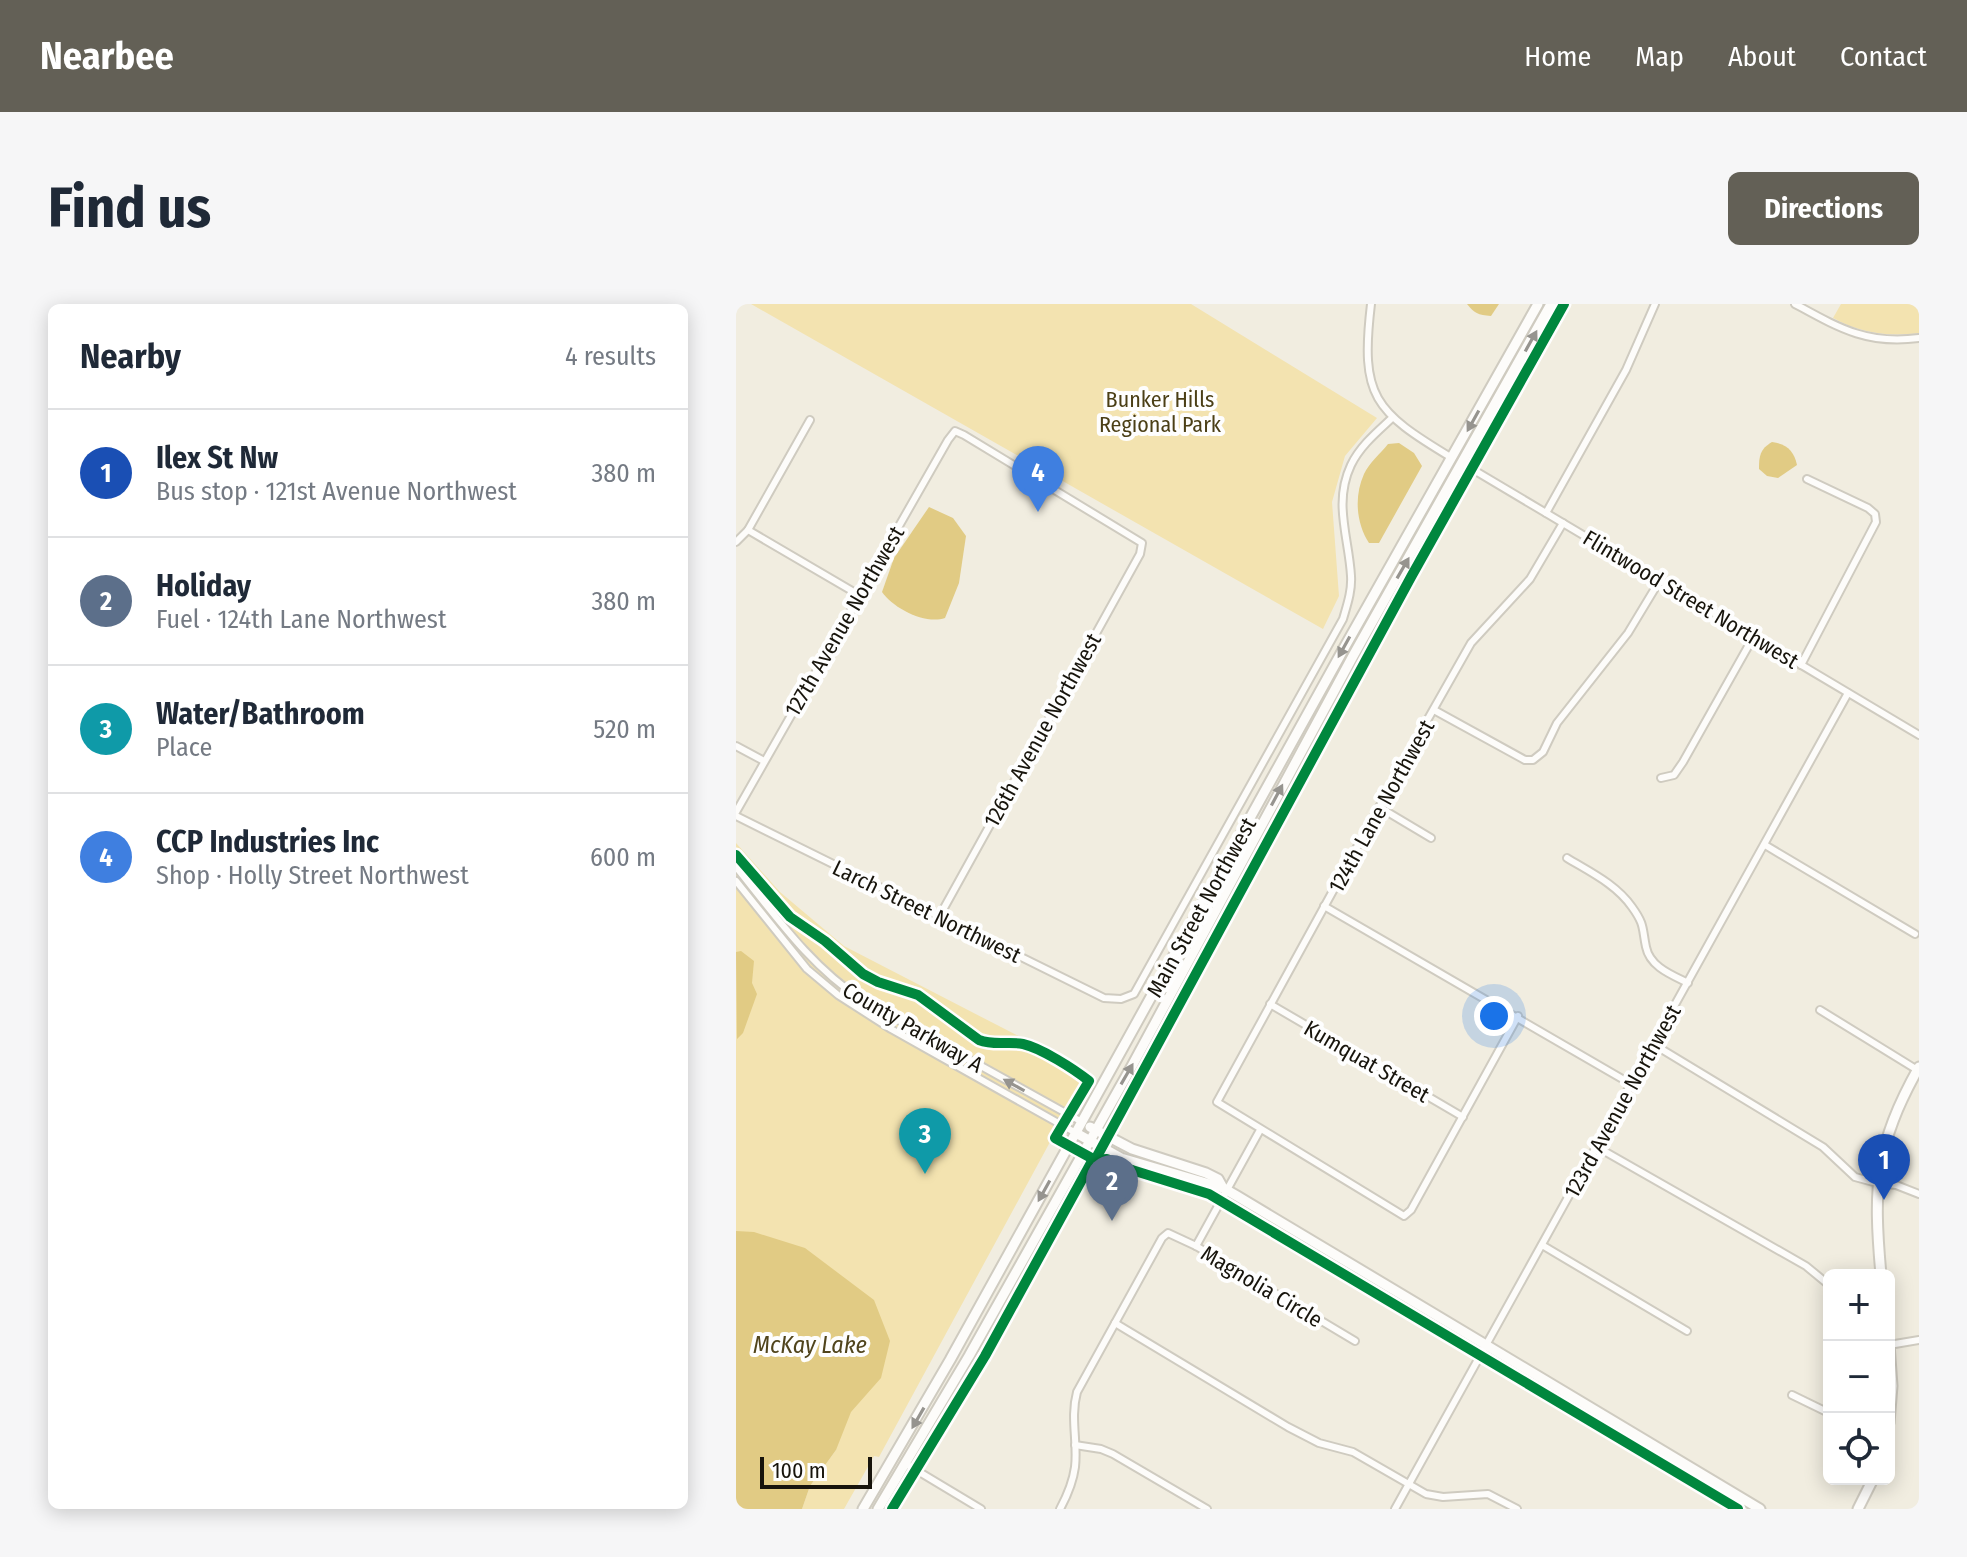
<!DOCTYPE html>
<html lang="en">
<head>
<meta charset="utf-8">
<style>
  body { margin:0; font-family:"Fira Sans Condensed",sans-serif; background:#f6f6f7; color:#1f2937 }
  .controls { position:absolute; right:24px; bottom:24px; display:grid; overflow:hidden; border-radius:12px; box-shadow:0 4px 20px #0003 }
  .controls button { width:72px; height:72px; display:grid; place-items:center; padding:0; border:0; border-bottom:2px solid #e0e1e3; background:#fff; color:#1f2937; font:40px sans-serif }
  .scale { position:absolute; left:24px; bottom:20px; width:112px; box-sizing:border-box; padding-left:8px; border:4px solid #17140c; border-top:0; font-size:22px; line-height:28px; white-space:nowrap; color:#17140c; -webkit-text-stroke:6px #fefefe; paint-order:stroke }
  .you { position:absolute; left:758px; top:712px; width:28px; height:28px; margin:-20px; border:6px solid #fff; border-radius:50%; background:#1a73e8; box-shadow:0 0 0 12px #1a73e833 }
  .badge { display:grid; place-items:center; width:52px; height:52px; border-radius:50%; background:#636056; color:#fff; font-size:26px; font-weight:700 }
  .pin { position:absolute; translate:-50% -66px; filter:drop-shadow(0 2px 4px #0008) }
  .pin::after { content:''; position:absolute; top:42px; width:28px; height:24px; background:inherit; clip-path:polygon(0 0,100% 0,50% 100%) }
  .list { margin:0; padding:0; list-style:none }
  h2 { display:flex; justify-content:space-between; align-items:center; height:104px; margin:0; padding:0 32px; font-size:34px }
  h2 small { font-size:26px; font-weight:400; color:#747a83 }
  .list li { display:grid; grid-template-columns:52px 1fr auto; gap:24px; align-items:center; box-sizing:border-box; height:128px; padding:0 32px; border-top:2px solid #e0e1e3 }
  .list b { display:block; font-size:30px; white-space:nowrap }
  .list p { margin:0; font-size:26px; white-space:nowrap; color:#747a83 }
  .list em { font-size:26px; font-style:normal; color:#747a83 }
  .icon { flex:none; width:44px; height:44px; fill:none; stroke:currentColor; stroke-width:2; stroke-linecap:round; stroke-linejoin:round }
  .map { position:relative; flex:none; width:1183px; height:1205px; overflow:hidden; border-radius:12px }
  header { display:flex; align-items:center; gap:48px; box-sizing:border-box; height:112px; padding:0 40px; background:#636056; color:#fff }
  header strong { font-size:38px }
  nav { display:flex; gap:44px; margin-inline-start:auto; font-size:28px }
  .intro { display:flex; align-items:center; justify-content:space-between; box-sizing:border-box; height:192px; padding:0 48px }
  h1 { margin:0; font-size:56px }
  .button { padding:20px 36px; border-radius:12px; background:#636056; color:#fff; font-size:28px; font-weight:700 }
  main { display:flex; gap:48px; padding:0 48px }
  aside { flex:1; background:#fff; border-radius:12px; box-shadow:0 4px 20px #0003 }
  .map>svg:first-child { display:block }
  .green { fill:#f3e3b0 }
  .water { fill:#e1cb84 }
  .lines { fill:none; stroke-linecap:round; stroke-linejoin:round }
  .street-casing { stroke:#cfcbc0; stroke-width:10 }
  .secondary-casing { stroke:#cfcbc0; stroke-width:13 }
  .street { stroke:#fdfcfa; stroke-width:6 }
  .secondary { stroke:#fdfcfa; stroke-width:9 }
  .cycleway-casing { stroke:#fefefe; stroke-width:15 }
  .cycleway { stroke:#00873e; stroke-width:10 }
  .oneway { fill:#96948f }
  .labels { text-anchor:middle; stroke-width:8; stroke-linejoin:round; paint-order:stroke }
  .park-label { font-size:22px; fill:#4b3f16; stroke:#fefefe }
  .street-label { font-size:22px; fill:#17140c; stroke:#fefefe }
  .water-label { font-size:24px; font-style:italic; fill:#50441c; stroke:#fefefe }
</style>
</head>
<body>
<header>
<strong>Nearbee</strong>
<nav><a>Home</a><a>Map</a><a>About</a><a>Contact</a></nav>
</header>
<div class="intro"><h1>Find us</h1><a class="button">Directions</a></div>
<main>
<aside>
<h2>Nearby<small>4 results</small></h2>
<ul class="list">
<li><span class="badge" style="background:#1a4fb4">1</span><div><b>Ilex St Nw</b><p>Bus stop · 121st Avenue Northwest</p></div><em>380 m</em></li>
<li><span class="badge" style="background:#5c6f8a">2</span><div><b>Holiday</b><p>Fuel · 124th Lane Northwest</p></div><em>380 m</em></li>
<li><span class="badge" style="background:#0f9aa8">3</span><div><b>Water/Bathroom</b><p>Place</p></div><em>520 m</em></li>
<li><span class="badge" style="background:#3f7fe0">4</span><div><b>CCP Industries Inc</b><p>Shop · Holly Street Northwest</p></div><em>600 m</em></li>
</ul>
</aside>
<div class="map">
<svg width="1183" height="1205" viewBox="0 0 1183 1205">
  <rect width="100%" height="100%" fill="#f1ede0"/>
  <g class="green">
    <path d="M 15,0 L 455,0 L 641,114 L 609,152 L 596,198 L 603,292 L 587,325 Z"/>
    <path d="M 1105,0 L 1183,0 L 1183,29 C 1151,33 1125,29 1097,14 Z"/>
    <path d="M 0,539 L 44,588 L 108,642 L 352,768 L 143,1153 L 138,1152 L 108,1205 L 66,1205 L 74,1182 L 100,1146 L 0,1110 Z"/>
  </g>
  <g class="water">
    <path d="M 731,0 L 763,0 L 755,12 C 742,11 738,9 731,0 Z"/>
    <path d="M 1036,138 C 1051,140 1058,147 1061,161 L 1042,174 L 1031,172 L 1023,165 C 1023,152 1024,145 1036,138 Z"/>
    <path d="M 663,139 L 678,149 L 686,162 L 643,239 L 633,239 C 620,219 618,192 628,170 C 633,159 645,149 652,140 Z"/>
    <path d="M 193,203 L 217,214 L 230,232 L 223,279 L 209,314 C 189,321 157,304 146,288 L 158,254 Z"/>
    <path d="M 5,647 L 18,657 L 16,679 L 21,690 L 7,729 L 1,735 L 0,648 Z"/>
    <path d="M 0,927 L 18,928 L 69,944 L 138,996 L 154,1037 L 145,1074 L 115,1108 L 100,1146 L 74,1182 L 66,1205 L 0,1205 Z"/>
  </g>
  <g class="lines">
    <g class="street-casing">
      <g id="street">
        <path d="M 635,0 C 624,93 638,107 716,154"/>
        <path d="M 1059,0 C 1103,24 1131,41 1183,34"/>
        <path d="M 726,159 L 1183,431"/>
        <path d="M 810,209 L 890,66 L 919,0"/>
        <path d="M 12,226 L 123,291"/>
        <path d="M 0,238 L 12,226 L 74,116"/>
        <path d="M 1065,361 L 1140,218 L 1139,210 L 1132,204 L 1071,175"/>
        <path d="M 698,406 L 789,456 L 797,456 L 807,448 L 821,419 L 892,329 L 924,276"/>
        <path d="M 0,442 L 28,457"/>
        <path d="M 925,474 L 938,471 L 947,458 L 1018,332"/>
        <path d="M 643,503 L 695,534"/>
        <path d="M 0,508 L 212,136 L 219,127 L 228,131 L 406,239 L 404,250 L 203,613"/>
        <path d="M 0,512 L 368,694 L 385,695 L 398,690 L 607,315 C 611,301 616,287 615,272 C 613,234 597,199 615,161 C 624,142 641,128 656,114"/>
        <path d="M 1029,541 L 1179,630"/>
        <path d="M 831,554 C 854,568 880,580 896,603 C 909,621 906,624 910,643 C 914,663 936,671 952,679"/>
        <path d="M 0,563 C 39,611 73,661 126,696 L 346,818"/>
        <path d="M 0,577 L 71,665 L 102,691 L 155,725 L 340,829"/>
        <path d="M 588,602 L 895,780"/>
        <path d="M 534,700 L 727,813"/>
        <path d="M 1084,706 L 1183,767"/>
        <path d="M 782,712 L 675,906 L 668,912 L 481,798 L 643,503 L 674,459 L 680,436 L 735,339 L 794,275 L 827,219"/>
        <path d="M 917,740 L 1087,843 L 1119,873 L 1141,879 L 1160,881 L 1183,890"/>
        <path d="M 861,843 L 1070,962 L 1093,981"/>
        <path d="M 806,941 L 951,1027"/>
        <path d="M 460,942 L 524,826"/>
        <path d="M 379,1019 L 552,1123 L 583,1139 L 617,1148 L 690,1190 L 707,1193 L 752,1190 L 781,1205"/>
        <path d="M 1153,1041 L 1183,1036"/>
        <path d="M 1056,1091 L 1093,1109"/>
        <path d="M 339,1141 L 365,1145 L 377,1150 L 471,1205"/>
        <path d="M 170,1160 L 245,1205"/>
        <path d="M 324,1205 C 331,1192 337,1178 339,1163 C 342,1138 334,1114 341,1088 L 426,934 L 432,929 L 460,942 L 619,1037"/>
        <path d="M 659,1205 L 1112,389"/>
      </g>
    </g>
    <g class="secondary-casing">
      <g id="secondary">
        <path d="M 354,823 L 396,845 L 470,869 L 482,875 L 487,884"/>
        <path d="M 340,829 L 385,854 L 487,884 L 501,892 L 1024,1205"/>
        <path d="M 1145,971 C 1137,882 1139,842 1183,763"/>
        <path d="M 1153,1040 L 1156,1082 L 1153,1119"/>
        <path d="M 127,1205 L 214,1056 L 607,346 L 802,0"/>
        <path d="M 142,1205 L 233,1052 L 396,762 L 617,352 L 815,0"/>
        <path d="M 1122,1205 L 1137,1175"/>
      </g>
    </g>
    <use href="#street" class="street"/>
    <use href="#secondary" class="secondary"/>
    <g class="cycleway-casing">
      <g id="cycleway">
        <path d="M 0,551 L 54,613 L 89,637 L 127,670 L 142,678 L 182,691 L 243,736 C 258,742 272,737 287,740 C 305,744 338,765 353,777 L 319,834 L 359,856 L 371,855 L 396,866 L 473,890 L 1002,1205"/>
        <path d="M 156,1205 L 249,1052 L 355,859 L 359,856 L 675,273 L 828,0"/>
      </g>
    </g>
    <use href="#cycleway" class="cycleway"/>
  </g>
  <defs><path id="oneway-solid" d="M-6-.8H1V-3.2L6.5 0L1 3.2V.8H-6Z" transform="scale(2)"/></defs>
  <g class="oneway">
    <use href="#oneway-solid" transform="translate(795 37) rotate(-61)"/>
    <use href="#oneway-solid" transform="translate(737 117) rotate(119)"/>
    <use href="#oneway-solid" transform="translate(667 264) rotate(-60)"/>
    <use href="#oneway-solid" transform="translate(608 343) rotate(119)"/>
    <use href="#oneway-solid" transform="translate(541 491) rotate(-62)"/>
    <use href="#oneway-solid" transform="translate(391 770) rotate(-60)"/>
    <use href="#oneway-solid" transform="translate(278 781) rotate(-151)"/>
    <use href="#oneway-solid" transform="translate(308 887) rotate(119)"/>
    <use href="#oneway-solid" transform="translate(182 1114) rotate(120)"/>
  </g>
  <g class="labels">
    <g class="park-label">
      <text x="424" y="103">Bunker Hills<tspan x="424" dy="25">Regional Park</tspan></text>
    </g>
    <g class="street-label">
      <text transform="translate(955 295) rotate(31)" y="8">Flintwood Street Northwest</text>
      <text transform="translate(108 317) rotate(-60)" y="8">127th Avenue Northwest</text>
      <text transform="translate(306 426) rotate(-61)" y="8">126th Avenue Northwest</text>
      <text transform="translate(645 502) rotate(-61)" y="8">124th Lane Northwest</text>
      <text transform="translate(465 603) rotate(-61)" y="8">Main Street Northwest</text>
      <text transform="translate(191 607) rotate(26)" y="8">Larch Street Northwest</text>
      <text transform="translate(177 723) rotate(30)" y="8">County Parkway A</text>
      <text transform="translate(631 757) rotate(30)" y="8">Kumquat Street</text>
      <text transform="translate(886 797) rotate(-61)" y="8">123rd Avenue Northwest</text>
      <text transform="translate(526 982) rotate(31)" y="8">Magnolia Circle</text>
    </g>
    <g class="water-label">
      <text x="74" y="1049">McKay Lake</text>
    </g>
  </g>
</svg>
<div class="controls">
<button>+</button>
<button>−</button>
<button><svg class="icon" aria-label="locate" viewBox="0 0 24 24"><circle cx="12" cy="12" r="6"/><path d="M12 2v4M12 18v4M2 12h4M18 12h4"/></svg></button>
</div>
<div class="scale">100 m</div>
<div class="you"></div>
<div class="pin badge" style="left:1148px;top:896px;background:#1a4fb4">1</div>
<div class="pin badge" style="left:376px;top:917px;background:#5c6f8a">2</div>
<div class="pin badge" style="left:189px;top:870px;background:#0f9aa8">3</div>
<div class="pin badge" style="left:302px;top:208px;background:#3f7fe0">4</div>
</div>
</main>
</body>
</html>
